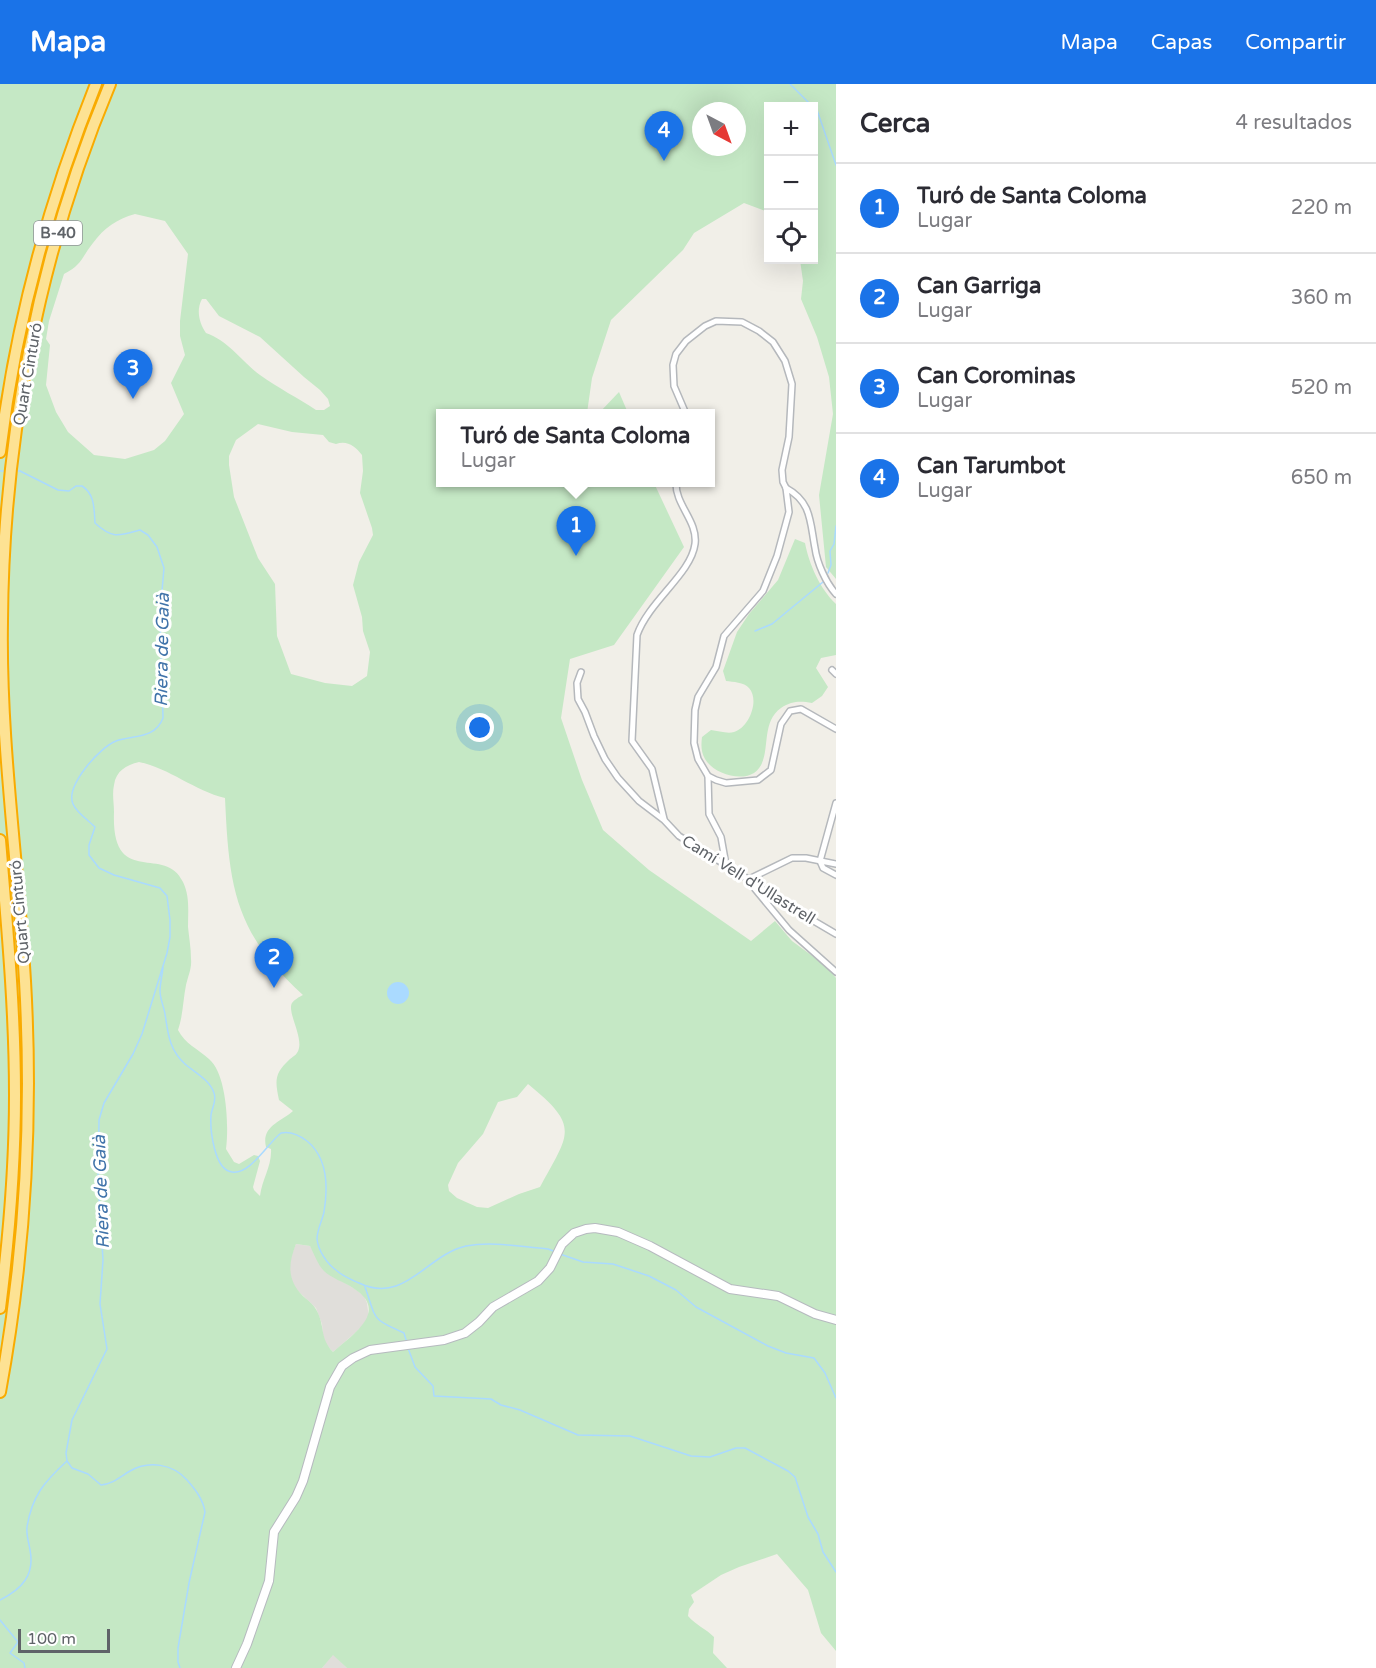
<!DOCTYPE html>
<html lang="es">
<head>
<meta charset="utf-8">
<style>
  body { margin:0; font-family:"Varela Round",sans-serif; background:#f2f2f3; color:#2b2b33 }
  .controls { position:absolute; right:18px; top:18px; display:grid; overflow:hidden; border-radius:0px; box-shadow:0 6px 24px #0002 }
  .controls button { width:54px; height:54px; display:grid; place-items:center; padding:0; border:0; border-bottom:2px solid #e1e1e2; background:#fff; color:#2b2b33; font:30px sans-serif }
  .compass { position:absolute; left:692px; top:18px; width:54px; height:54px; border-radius:50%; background:#fff; box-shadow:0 6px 24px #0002; rotate:139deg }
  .scale { position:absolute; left:18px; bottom:15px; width:92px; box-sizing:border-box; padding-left:6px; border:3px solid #5f6368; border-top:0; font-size:16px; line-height:21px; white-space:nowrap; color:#5f6368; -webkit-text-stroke:4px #fff; paint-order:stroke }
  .you { position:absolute; left:480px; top:644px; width:21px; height:21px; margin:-15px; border:4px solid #fff; border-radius:50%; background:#1a73e8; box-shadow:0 0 0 9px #1a73e833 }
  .badge { display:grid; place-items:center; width:39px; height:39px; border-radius:50%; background:#1a73e8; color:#fff; font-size:20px; font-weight:700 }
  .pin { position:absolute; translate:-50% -50px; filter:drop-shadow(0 2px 3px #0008) }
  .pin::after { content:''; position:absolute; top:32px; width:21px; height:18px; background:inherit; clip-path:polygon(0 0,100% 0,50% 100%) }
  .popup { position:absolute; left:436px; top:325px; width:279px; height:78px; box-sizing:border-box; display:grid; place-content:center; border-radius:0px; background:#fff; filter:drop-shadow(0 2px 4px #0005); font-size:20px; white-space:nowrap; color:#7c7c81 }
  .popup b { font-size:22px; color:#2b2b33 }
  .popup::after { content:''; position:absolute; left:50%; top:100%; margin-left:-12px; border:12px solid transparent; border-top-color:#fff }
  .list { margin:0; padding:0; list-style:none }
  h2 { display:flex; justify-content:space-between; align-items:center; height:78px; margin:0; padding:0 24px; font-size:26px }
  h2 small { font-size:20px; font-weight:400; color:#7c7c81 }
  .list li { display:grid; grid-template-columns:39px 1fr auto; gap:18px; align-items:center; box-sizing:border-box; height:90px; padding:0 24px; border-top:2px solid #e1e1e2 }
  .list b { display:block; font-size:22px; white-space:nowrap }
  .list p { margin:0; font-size:20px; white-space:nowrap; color:#7c7c81 }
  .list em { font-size:20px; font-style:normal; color:#7c7c81 }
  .icon { flex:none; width:33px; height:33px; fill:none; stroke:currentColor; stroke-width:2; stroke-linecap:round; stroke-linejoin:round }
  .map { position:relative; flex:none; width:836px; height:1584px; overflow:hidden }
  header { display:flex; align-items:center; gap:36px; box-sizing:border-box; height:84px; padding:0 30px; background:#1a73e8; color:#fff }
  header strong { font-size:28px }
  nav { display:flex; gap:33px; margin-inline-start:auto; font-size:21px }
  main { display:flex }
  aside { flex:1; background:#fff }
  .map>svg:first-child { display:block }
  .industrial { fill:#e0deda }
  .green { fill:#c5e8c5; fill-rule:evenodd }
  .water { fill:#aadaff }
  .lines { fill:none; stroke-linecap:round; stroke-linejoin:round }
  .stream { stroke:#aadaff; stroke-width:1.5 }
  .street-casing { stroke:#b5b8bc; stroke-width:8 }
  .secondary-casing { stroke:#b6babf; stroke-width:10 }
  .highway-casing { stroke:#f9ab00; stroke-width:14 }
  .street { stroke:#fff; stroke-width:5 }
  .secondary { stroke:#fff; stroke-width:8 }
  .highway { stroke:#fde293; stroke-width:10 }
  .labels { text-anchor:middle; stroke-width:6; stroke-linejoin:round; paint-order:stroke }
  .shield { fill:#fff; stroke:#8f9295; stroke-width:1.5 }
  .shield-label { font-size:15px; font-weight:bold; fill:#5f6368 }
  .street-label { font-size:16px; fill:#5f6368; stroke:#fff }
  .water-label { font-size:18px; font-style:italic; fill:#4174aa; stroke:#fff }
</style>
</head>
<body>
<header>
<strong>Mapa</strong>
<nav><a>Mapa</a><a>Capas</a><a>Compartir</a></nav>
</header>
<main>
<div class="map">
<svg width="836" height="1584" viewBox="0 0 836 1584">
  <rect width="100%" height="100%" fill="#f1efe8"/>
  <g class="industrial">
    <path d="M 296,1160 L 310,1162 L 325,1187 L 355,1205 L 364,1212 L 367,1219 L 369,1234 L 364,1241 L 333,1268 L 326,1260 L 323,1253 L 322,1240 L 316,1224 L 295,1204 L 291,1195 L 289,1187 L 291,1172 Z"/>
    <path d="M 333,1570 L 347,1584 L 322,1584 Z"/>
  </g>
  <g class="green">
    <path d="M 0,0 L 836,0 L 836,495 L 826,483 L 819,411 L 833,330 L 829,293 L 817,253 L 801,215 L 803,197 L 800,176 L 814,176 L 814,22 L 768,22 L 768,128 L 744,119 L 694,149 L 683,166 L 611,236 L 592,294 L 587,329 L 441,330 L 441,398 L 654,399 L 684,463 L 614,561 L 570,575 L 561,634 L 582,696 L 603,746 L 649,786 L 751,857 L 775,837 L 792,857 L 826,882 L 836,894 L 836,1567 L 821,1549 L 808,1506 L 777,1470 L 739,1483 L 721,1491 L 691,1511 L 694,1518 L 689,1525 L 688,1532 C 696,1541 706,1545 714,1553 L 713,1569 L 727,1584 L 347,1584 L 333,1571 L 322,1584 L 0,1584 ZM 701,27 L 737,27 L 737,63 L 701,63 ZM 135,130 L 165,137 L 188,170 L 180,237 L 180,252 L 185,271 L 171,299 L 184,330 L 165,357 L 154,366 L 125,375 L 94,371 L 68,348 L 56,328 L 46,301 L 50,261 L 46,255 L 49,237 L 64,190 C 82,181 81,174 93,159 C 104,144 117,135 135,130 ZM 202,215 L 206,215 L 219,232 L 260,253 L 304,293 L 320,306 L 328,315 L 330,322 L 324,326 L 316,326 C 298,314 278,304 260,291 C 241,277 229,257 206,249 C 199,239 196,226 202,215 ZM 258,340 L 292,348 L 323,351 L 329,358 L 336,360 C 347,356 355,362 362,371 L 363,387 L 360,409 L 372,444 L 373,451 L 359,478 L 353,501 L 362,533 L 363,547 L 370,568 L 367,592 L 352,602 L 325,599 L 291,590 L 277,552 L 275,500 L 258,474 L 234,413 L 229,381 L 229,372 L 236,356 ZM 139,678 C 169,684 195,707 225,714 C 229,802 234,848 303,911 C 299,913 294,916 292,919 C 287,927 302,951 299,964 C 298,970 294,972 290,975 C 274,990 275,996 279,1016 L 293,1027 C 281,1038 261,1042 266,1063 L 271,1065 C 272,1082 262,1095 260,1112 L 254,1106 L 253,1103 L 260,1077 L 258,1072 L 254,1071 L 239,1080 L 234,1078 L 226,1065 C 229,1043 227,990 209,975 C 198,965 185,960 178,946 C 183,932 183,916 186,901 C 188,892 192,884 191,875 C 191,864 189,853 188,843 C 188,827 190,813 183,798 C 165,759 111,806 114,728 C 114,719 112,710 114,701 C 116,687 126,681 139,678 ZM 528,1000 C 581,1043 569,1049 540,1103 L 519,1110 L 488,1124 L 477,1123 L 457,1114 L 449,1107 L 448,1101 L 458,1079 L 483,1050 L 498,1018 L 517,1013 ZM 296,1160 L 310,1162 C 314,1170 318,1181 324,1187 C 331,1194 344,1198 353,1204 C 390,1227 353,1250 333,1268 C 320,1254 325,1245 318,1229 C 315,1222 309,1217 303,1212 C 287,1196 288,1180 296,1160 Z"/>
    <path d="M 619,308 L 628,329 L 599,329 Z"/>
    <path d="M 795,455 L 805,459 C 809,480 820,505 836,520 L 836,571 L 821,574 L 816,584 L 828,603 L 822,612 L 812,619 C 800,617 792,617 781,624 C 758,640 774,675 754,689 C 740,698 713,689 705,675 C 701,668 701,661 702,653 L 711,646 C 718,647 728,650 734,648 C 749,644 760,616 749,604 C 744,598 733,598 726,597 L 723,587 L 737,548 L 749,530 L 778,496 Z"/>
  </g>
  <circle class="water" cx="398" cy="909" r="11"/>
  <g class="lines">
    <g class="stream">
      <path d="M 790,0 L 812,22"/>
      <path d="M 814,23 L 817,26 L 836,81"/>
      <path d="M 0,387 L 7,387"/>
      <path d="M 15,387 L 20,387 L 58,406 L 69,407 L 76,402 L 82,402 C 95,410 94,425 95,439 C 112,455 119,452 140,446 L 148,451 L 157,463 L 164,484 L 160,530 L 163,634 C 155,655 134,651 116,657 C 100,663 65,702 73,720 C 76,728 89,737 95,743 L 89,761 L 89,771 L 99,784 L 114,791 L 160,804 L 167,812 L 170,836 L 170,853 L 167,869 L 142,950 L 133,970 L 104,1019 L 99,1036 L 98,1097 L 103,1176 L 100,1220 L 107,1265 L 72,1336 L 66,1369 L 67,1377 L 72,1384 L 88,1390 L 101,1401 C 113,1400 120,1393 130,1387 C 149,1376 173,1380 187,1396 C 195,1405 203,1415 205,1428 L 189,1499 L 178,1564 L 178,1578 L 180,1584"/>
      <path d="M 828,489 L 831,481 L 830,467 L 834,460 L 836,442"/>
      <path d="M 755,547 L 772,540 L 823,498"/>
      <path d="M 163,884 C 162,892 160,900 160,907 C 160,915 164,923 165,930 C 168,949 169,966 185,980 C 194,988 210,996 214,1009 C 217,1017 212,1023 211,1031 C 210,1045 214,1086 232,1088 C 250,1091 268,1059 281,1049 C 290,1047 299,1051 307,1057 C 328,1074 328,1104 324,1128 C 322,1137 317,1146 317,1155 C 318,1166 327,1180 336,1186 C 342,1192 352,1196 359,1199 C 405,1221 426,1171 466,1162 C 493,1157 521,1163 548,1165 L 556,1168"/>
      <path d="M 560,1170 L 583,1178 L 613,1180 L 649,1192 L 676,1206 L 696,1223 L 768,1262 L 786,1269 L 814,1274 L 825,1289 L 836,1314"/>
      <path d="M 365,1203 C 377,1236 370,1234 404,1249 L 407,1259"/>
      <path d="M 408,1264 L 415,1283 L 433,1302 L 434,1312 L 491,1315 L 501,1321 L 520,1326 L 578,1351 L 630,1352 L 691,1372 L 710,1373 L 736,1364 L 745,1364 L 788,1387 L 795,1393 L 808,1433 L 818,1450 L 823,1468 L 836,1488"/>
      <path d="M 0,1516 C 22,1505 35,1491 30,1466 C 29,1459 26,1451 27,1443 C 32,1412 44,1398 67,1377"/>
      <path d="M 0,1536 L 18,1558 L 10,1569 L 24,1579 L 25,1584"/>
    </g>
    <g class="street-casing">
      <g id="street">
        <path d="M 686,330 L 674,302 L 673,281 L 676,270 L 686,257 L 705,242 L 716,237 L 742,238 L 759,247 L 773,258 L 785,277 L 792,300 L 789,353 L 782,386 L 783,398 L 786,404 L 789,428 L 777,472 L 763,507 L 724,552 L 716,583 L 698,613 L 695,626 L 694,659 L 698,675 L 708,692 L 709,730 L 721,753 L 726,781"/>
        <path d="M 786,404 C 812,418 810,439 815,464 C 817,479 826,499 836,510"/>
        <path d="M 832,586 L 836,590"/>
        <path d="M 581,588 L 577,599 L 578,615 L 585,628 L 594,652 L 605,675 L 618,694 L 639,717 L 664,736 L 679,752 L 756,800 L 768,810 L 836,850"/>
        <path d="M 708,692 L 716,696 L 726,699 L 758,696 L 771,686 L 781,640 L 790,627 L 801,625 L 836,645"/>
        <path d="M 836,719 L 820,777 L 823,784 L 836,791"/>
        <path d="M 664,735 L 652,685 L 632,657 L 637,551 C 649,517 691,490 695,460 C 698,437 675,421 676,398"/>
        <path d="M 747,796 L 792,774 L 806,774 L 836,780"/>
        <path d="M 750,799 L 789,846 L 836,888"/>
      </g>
    </g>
    <g class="secondary-casing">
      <path id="secondary" d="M 236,1584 L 247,1560 L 269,1497 L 274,1448 L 296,1413 L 303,1397 L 330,1303 L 342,1282 L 353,1274 L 370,1266 L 444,1256 L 465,1249 L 479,1238 L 493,1223 L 538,1197 L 550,1184 L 562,1160 L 574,1149 L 586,1145 L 595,1144 L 618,1148 L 650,1162 L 730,1205 L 778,1212 L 815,1230 L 836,1236"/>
    </g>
    <g class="highway-casing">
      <g id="highway">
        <path d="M 0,368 C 15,242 49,117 96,0"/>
        <path d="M 0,756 C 7,841 15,925 15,1011 C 15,1082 9,1153 0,1224"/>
        <path d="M 0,1308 C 25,1172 33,1035 25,897 C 18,777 0,658 2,538 C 3,356 39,169 110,0"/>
      </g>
    </g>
    <use href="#street" class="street"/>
    <use href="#secondary" class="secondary"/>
    <use href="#highway" class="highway"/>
  </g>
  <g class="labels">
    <rect class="shield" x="34" y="137" width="48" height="24" rx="4.5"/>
    <g class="shield-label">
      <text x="58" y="154">B-40</text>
    </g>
    <g class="street-label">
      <text transform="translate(27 290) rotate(-80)" y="6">Quart Cinturó</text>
      <text transform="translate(749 795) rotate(32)" y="6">Camí Vell d'Ullastrell</text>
      <text transform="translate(19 828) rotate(-95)" y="6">Quart Cinturó</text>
    </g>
    <g class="water-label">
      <text transform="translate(162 566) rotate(-89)" y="6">Riera de Gaià</text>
      <text transform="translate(101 1108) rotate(-92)" y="6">Riera de Gaià</text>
    </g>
  </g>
</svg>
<div class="controls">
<button>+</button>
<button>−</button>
<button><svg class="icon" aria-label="locate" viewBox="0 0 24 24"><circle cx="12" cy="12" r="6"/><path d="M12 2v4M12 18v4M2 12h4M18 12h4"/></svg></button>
</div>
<svg class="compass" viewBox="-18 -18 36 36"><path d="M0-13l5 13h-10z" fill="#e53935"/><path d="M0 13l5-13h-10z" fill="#7c7c81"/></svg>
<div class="scale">100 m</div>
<div class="you"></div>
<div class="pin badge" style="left:576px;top:472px">1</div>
<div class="popup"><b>Turó de Santa Coloma</b>Lugar</div>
<div class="pin badge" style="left:274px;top:904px">2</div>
<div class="pin badge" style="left:133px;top:315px">3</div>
<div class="pin badge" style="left:664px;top:77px">4</div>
</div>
<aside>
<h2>Cerca<small>4 resultados</small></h2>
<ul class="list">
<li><span class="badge">1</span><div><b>Turó de Santa Coloma</b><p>Lugar</p></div><em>220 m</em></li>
<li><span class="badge">2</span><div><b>Can Garriga</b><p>Lugar</p></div><em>360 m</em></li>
<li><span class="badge">3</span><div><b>Can Corominas</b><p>Lugar</p></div><em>520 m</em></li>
<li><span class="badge">4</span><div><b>Can Tarumbot</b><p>Lugar</p></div><em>650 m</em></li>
</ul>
</aside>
</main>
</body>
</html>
